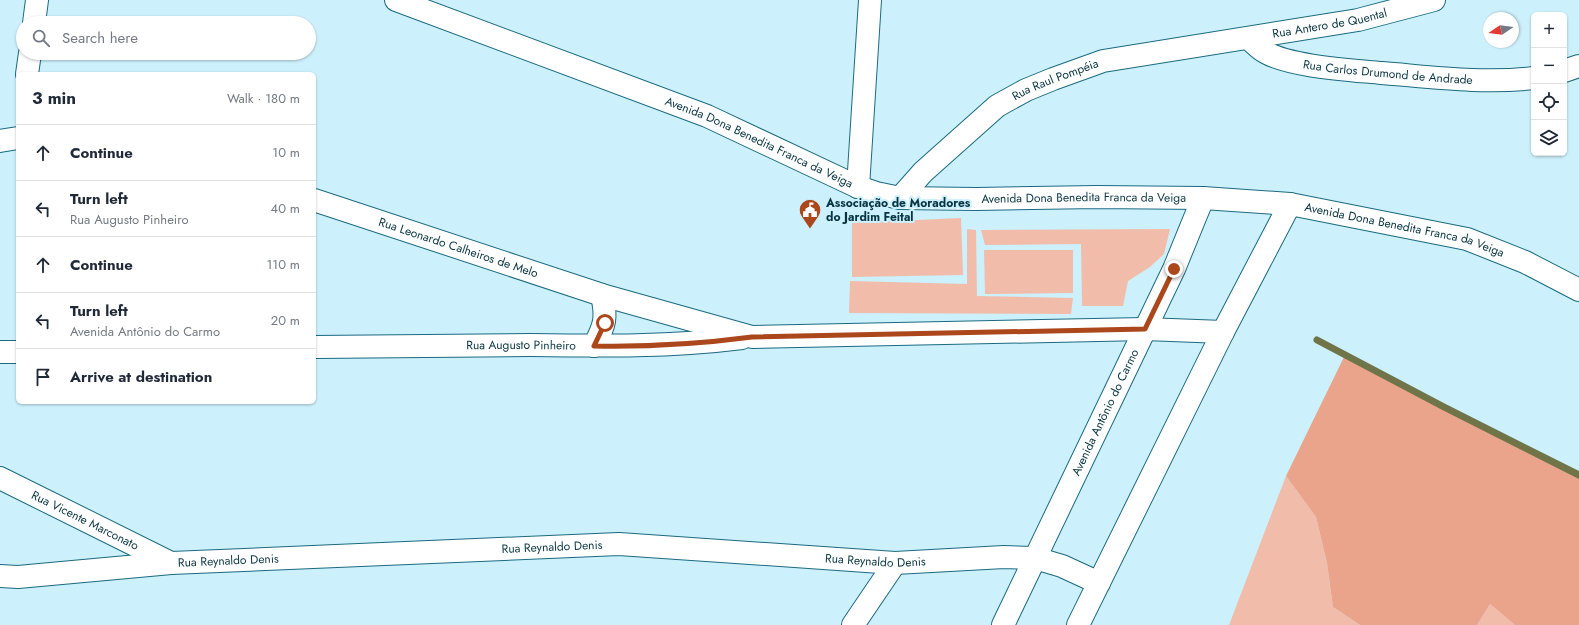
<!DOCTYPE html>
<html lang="en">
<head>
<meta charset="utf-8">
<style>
  body { margin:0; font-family:Jost,sans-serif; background:#f2f2f3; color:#1f2937 }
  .controls { position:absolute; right:12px; top:12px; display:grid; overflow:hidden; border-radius:6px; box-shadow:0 1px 3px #0004 }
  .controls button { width:36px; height:36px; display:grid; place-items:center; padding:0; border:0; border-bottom:1px solid #e0e1e3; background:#fff; color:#1f2937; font:20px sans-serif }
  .compass { position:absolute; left:1483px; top:12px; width:36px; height:36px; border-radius:50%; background:#fff; box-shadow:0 1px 3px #0004; rotate:257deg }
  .stop { position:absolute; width:12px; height:12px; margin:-9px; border:3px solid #ac461b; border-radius:50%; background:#fff }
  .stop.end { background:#ac461b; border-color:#fff; box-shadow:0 1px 4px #0008 }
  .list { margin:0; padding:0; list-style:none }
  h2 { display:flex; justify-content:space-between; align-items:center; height:52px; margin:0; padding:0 16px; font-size:17px }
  h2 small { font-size:13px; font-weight:400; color:#747a83 }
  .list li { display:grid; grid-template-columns:26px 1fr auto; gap:12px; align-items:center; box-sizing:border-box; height:56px; padding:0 16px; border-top:1px solid #e0e1e3 }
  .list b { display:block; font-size:15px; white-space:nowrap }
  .list p { margin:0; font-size:13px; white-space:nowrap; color:#747a83 }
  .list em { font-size:13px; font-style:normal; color:#747a83 }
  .icon { flex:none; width:22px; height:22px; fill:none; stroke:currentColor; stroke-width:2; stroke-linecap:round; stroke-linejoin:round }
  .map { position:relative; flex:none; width:1579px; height:625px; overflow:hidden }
  .search { position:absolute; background:#fff; box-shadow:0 1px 3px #0004; left:16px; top:16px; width:300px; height:44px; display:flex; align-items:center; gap:10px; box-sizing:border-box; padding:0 14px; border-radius:22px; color:#747a83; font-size:15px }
  .panel { position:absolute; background:#fff; box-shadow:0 1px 3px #0004; left:16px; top:72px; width:300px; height:332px; border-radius:6px }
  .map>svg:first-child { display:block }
  .green { fill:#f1bdaa }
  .forest { fill:#eaa48b }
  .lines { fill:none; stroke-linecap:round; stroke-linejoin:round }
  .stream { stroke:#6f7549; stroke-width:7 }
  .minor-casing { stroke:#1a6a80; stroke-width:24 }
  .major-casing { stroke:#1a6a80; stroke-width:24 }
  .minor { stroke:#fff; stroke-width:22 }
  .major { stroke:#fff; stroke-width:22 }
  .route { stroke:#ac461b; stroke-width:5 }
  .labels { text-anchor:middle; stroke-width:4; stroke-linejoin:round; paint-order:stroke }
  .street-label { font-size:12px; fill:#073440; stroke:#ccf0fc }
  .poi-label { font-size:12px; font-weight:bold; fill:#073440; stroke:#ccf0fc; text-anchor:start }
</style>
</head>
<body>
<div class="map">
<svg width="1579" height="625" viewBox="0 0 1579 625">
  <rect width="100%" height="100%" fill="#ccf0fc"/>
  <g class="green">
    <path d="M 961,218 L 963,275 L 852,277 L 852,223 Z"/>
    <path d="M 967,229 L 976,230 L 977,296 L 1073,298 L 1071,314 L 849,313 L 850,281 L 967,284 Z"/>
    <path d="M 1170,229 L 1164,254 L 1150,267 L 1128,281 L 1123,306 L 1082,306 L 1081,244 L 985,245 L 981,230 Z"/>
    <path d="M 984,250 L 1073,250 L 1073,293 L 985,294 Z"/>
    <path d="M 1286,476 L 1316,517 L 1327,563 L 1333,607 L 1360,625 L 1229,625 Z"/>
    <path d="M 1490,604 L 1515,625 L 1477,625 Z"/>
  </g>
  <path class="forest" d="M 1344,357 L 1579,475 L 1579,625 L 1515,625 L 1490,604 L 1477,625 L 1360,625 L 1333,607 L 1327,563 L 1316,517 L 1286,476 Z"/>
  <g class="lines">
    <path class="stream" d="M 1317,340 L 1444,407 L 1579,475"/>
    <g class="minor-casing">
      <g id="minor">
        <path d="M 34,23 L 37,0"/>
        <path id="s1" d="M 1249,39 C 1254,43 1259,49 1265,52 C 1291,67 1352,70 1382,73 C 1432,77 1484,84 1534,78"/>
        <path d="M 1564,71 L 1579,66"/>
        <path d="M 27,74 L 30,53"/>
        <path d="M 0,141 L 18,138"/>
        <path d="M 858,187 L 870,0"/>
        <path id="s2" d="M 900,198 L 923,172 L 997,106 L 1026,90 L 1053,79 L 1103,61 L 1358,20 L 1434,0"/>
        <path id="s3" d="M 314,200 L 602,295 L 752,337 L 1145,329 L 1223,332"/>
        <path d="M 594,346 C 605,325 607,318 602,295"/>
        <path id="s4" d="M 314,347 C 386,346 458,345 530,345 C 601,346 671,347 742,338"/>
        <path d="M 0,352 L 18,352"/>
        <path id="s5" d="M 0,478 L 171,563"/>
        <path id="s6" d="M 0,576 L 18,577 L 171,563 L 619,544 L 895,563 L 1004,557 L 1035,558 L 1062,566 L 1099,583"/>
        <path d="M 853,625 L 895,563"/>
        <path id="s7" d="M 1003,625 L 1174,269 L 1203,198"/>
        <path d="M 1078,625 L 1223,332 L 1290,204"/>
      </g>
    </g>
    <g class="major-casing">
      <g id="major">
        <path id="s8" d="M 396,0 L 707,116 L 858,187 L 876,193 L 900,198 L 976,199 L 1097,197 L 1203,198 L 1290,204 L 1467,239 L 1525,262 L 1579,290"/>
      </g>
    </g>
    <use href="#minor" class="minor"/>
    <use href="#major" class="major"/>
  </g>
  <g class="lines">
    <path class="route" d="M 605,323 L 594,346 C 647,347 699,344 752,337 L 1145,329 L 1174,269"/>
  </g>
  <defs>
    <g id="civic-pin" transform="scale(1.15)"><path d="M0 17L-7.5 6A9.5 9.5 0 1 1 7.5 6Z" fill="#ac461b" stroke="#ccf0fc"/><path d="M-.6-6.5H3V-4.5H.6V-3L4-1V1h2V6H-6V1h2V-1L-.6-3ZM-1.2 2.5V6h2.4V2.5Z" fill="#fff"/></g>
  </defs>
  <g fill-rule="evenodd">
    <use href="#civic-pin" x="810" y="210"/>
  </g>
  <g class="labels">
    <g class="street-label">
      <text dy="4" stroke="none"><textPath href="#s2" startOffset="479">Rua Antero de Quental</textPath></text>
      <text dy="4" stroke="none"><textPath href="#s1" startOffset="146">Rua Carlos Drumond de Andrade</textPath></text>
      <text dy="4" stroke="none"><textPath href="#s2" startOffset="198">Rua Raul Pompéia</textPath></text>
      <text dy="4" stroke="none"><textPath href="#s8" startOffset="390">Avenida Dona Benedita Franca da Veiga</textPath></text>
      <text dy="4" stroke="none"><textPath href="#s8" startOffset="726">Avenida Dona Benedita Franca da Veiga</textPath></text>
      <text dy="4" stroke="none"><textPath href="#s8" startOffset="1050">Avenida Dona Benedita Franca da Veiga</textPath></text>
      <text dy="4" stroke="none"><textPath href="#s3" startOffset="152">Rua Leonardo Calheiros de Melo</textPath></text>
      <text dy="4" stroke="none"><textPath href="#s4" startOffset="207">Rua Augusto Pinheiro</textPath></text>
      <text dy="4" stroke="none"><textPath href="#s7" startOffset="236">Avenida Antônio do Carmo</textPath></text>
      <text dy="4" stroke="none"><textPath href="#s5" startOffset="95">Rua Vicente Marconato</textPath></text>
      <text dy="4" stroke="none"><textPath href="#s6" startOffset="553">Rua Reynaldo Denis</textPath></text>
      <text dy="4" stroke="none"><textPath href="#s6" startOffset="877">Rua Reynaldo Denis</textPath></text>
      <text dy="4" stroke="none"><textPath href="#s6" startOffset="229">Rua Reynaldo Denis</textPath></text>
    </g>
    <g class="poi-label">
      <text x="826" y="207">Associação de Moradores<tspan x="826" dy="14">do Jardim Feital</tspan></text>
    </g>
  </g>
</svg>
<div class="controls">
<button>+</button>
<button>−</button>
<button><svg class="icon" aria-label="locate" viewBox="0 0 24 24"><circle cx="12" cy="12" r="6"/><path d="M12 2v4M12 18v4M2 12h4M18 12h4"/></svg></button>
<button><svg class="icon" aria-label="layers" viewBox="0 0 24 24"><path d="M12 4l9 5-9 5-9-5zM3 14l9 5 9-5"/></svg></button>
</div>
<svg class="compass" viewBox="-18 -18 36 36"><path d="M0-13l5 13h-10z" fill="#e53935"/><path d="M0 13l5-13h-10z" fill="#747a83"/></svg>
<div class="stop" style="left:605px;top:323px"></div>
<div class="stop end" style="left:1174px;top:269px"></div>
<div class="search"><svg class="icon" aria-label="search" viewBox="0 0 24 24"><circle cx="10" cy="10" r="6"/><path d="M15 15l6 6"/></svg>Search here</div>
<section class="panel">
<h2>3 min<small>Walk · 180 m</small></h2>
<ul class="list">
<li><svg class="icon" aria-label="ahead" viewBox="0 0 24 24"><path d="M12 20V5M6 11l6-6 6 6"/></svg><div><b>Continue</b></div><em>10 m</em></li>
<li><svg class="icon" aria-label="left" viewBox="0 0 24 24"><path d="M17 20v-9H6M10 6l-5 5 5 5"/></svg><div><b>Turn left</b><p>Rua Augusto Pinheiro</p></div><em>40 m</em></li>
<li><svg class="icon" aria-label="ahead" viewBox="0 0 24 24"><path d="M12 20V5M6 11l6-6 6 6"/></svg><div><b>Continue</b></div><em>110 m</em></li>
<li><svg class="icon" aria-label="left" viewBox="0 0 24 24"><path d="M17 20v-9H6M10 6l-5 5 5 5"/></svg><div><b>Turn left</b><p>Avenida Antônio do Carmo</p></div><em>20 m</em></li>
<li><svg class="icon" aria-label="arrive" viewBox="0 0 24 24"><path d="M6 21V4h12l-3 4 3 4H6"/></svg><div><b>Arrive at destination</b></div></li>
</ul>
</section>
</div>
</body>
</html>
